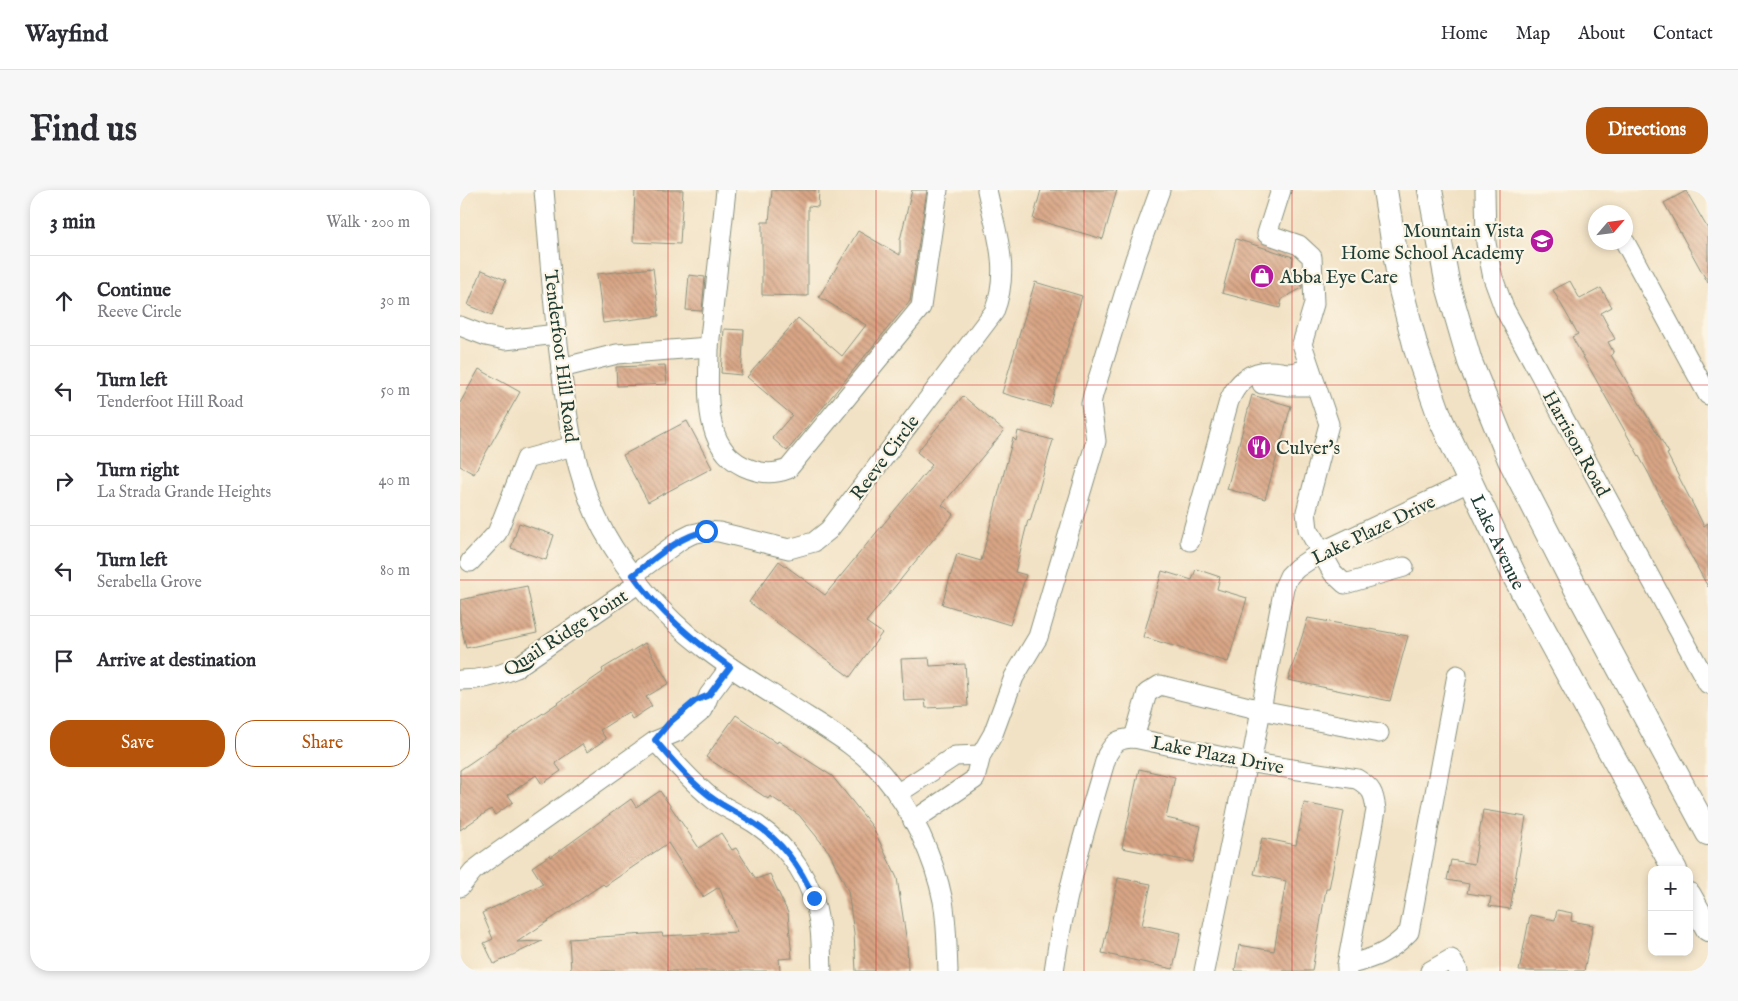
<!DOCTYPE html>
<html lang="en">
<head>
<meta charset="utf-8">
<style>
  body { margin:0; font-family:"IM FELL English",serif; background:#f7f7f7; color:#2b2b33 }
  .controls { position:absolute; right:15px; bottom:15px; display:grid; overflow:hidden; border-radius:10px; box-shadow:0 2px 8px #0003 }
  .controls button { width:45px; height:45px; display:grid; place-items:center; padding:0; border:0; border-bottom:1px solid #e1e1e2; background:#fff; color:#2b2b33; font:25px sans-serif }
  .compass { position:absolute; left:1128px; top:15px; width:45px; height:45px; border-radius:50%; background:#fff; box-shadow:0 2px 8px #0003; rotate:62deg }
  .stop { position:absolute; width:15px; height:15px; margin:-11px; border:4px solid #1a73e8; border-radius:50%; background:#fff }
  .stop.end { background:#1a73e8; border-color:#fff; box-shadow:0 1px 5px #0008 }
  .list { margin:0; padding:0; list-style:none }
  h2 { display:flex; justify-content:space-between; align-items:center; height:65px; margin:0; padding:0 20px; font-size:21px }
  h2 small { font-size:16px; font-weight:400; color:#7c7c81 }
  .list li { display:grid; grid-template-columns:32px 1fr auto; gap:15px; align-items:center; box-sizing:border-box; height:90px; padding:0 20px; border-top:1px solid #e1e1e2 }
  .list b { display:block; font-size:19px; white-space:nowrap }
  .list p { margin:0; font-size:16px; white-space:nowrap; color:#7c7c81 }
  .list em { font-size:16px; font-style:normal; color:#7c7c81 }
  .actions { display:flex; gap:10px; padding:15px 20px }
  .actions a { flex:1; padding:11px 0; border:1px solid #b45309; border-radius:20px; text-align:center; font-size:18px; color:#b45309 }
  .actions .main { background:#b45309; color:#fff }
  .icon { flex:none; width:28px; height:28px; fill:none; stroke:currentColor; stroke-width:2; stroke-linecap:round; stroke-linejoin:round }
  .map { position:relative; flex:none; width:1248px; height:781px; overflow:hidden; border-radius:20px }
  header { display:flex; align-items:center; gap:30px; box-sizing:border-box; height:70px; padding:0 25px; background:#fff; border-bottom:1px solid #e1e1e2 }
  header strong { font-size:24px }
  nav { display:flex; gap:28px; margin-inline-start:auto; font-size:18px }
  .intro { display:flex; align-items:center; justify-content:space-between; box-sizing:border-box; height:120px; padding:0 30px }
  h1 { margin:0; font-size:35px }
  .button { padding:12px 22px; border-radius:20px; background:#b45309; color:#fff; font-size:18px; font-weight:700 }
  main { display:flex; gap:30px; padding:0 30px }
  aside { flex:1; background:#fff; border-radius:20px; box-shadow:0 2px 8px #0003 }
  .map>svg:first-child { display:block }
  .building { fill:url(#building-back-hatch) }
  .lines { fill:none; stroke-linecap:round; stroke-linejoin:round }
  .minor-casing { stroke:#88907c; stroke-width:21 }
  .major-casing { stroke:#88907c; stroke-width:26 }
  .minor { stroke:#fff; stroke-width:19 }
  .major { stroke:#fff; stroke-width:24 }
  .route { stroke:#1a73e8; stroke-width:6 }
  .grid { fill:none; stroke:#d62828; stroke-width:1; stroke-opacity:0.55 }
  .labels { text-anchor:middle; stroke-width:4.5; stroke-linejoin:round; paint-order:stroke }
  .poi-label { font-size:19px; fill:#1f3d34; stroke:#fcf5e5; text-anchor:start }
  .street-label { font-size:19px; fill:#1f3d34; stroke:#fcf5e5 }
</style>
</head>
<body>
<header>
<strong>Wayfind</strong>
<nav><a>Home</a><a>Map</a><a>About</a><a>Contact</a></nav>
</header>
<div class="intro"><h1>Find us</h1><a class="button">Directions</a></div>
<main>
<aside>
<h2>3 min<small>Walk · 200 m</small></h2>
<ul class="list">
<li><svg class="icon" aria-label="ahead" viewBox="0 0 24 24"><path d="M12 20V5M6 11l6-6 6 6"/></svg><div><b>Continue</b><p>Reeve Circle</p></div><em>30 m</em></li>
<li><svg class="icon" aria-label="left" viewBox="0 0 24 24"><path d="M17 20v-9H6M10 6l-5 5 5 5"/></svg><div><b>Turn left</b><p>Tenderfoot Hill Road</p></div><em>50 m</em></li>
<li><svg class="icon" aria-label="right" viewBox="0 0 24 24"><path d="M7 20v-9h11M14 6l5 5-5 5"/></svg><div><b>Turn right</b><p>La Strada Grande Heights</p></div><em>40 m</em></li>
<li><svg class="icon" aria-label="left" viewBox="0 0 24 24"><path d="M17 20v-9H6M10 6l-5 5 5 5"/></svg><div><b>Turn left</b><p>Serabella Grove</p></div><em>80 m</em></li>
<li><svg class="icon" aria-label="arrive" viewBox="0 0 24 24"><path d="M6 21V4h12l-3 4 3 4H6"/></svg><div><b>Arrive at destination</b></div></li>
</ul>
<div class="actions"><a class="main">Save</a><a>Share</a></div>
</aside>
<div class="map">
<svg width="1248" height="781" viewBox="0 0 1248 781">
  <defs>
    <pattern id="building-back-hatch" width="6" height="6" patternUnits="userSpaceOnUse" patternTransform="scale(1.25)"><rect width="6" height="6" fill="#d9a686"/><path d="M-1 5l2 2M0 0l6 6M5-1l2 2" fill="none" stroke="#af886e"/></pattern>
  </defs>
  <rect width="100%" height="100%" fill="#fcf5e5"/>
  <filter id="ink" filterUnits="userSpaceOnUse"><feTurbulence type="fractalNoise" baseFrequency=".02" numOctaves="2"/><feDisplacementMap in="SourceGraphic" scale="10" xChannelSelector="R" yChannelSelector="G"/><feConvolveMatrix kernelMatrix="1 2 1 2 8 2 1 2 1" color-interpolation-filters="sRGB"/></filter>
  <filter id="wash" filterUnits="userSpaceOnUse"><feTurbulence type="fractalNoise" baseFrequency=".0096" numOctaves="4" result="noise"/><feDisplacementMap in="SourceGraphic" scale="20" xChannelSelector="R" yChannelSelector="G"/><feGaussianBlur stdDeviation="1.12" result="paint"/><feColorMatrix in="noise" values="0 0 0 0 0 0 0 0 0 0 0 0 0 0 0 0 0 1.4 0 .05"/><feComposite in="paint" operator="in"/></filter>
  <g filter="url(#wash)">
    <rect width="100%" height="100%" fill="#f2e2c5"/>
    <g id="blocks">
      <g class="building">
        <path d="M 175,0 L 223,0 L 220,54 L 173,52 Z"/>
        <path d="M 312,0 L 359,0 L 358,17 L 348,16 L 348,106 L 302,105 L 302,32 L 309,32 Z"/>
        <path d="M 452,0 L 467,0 L 450,111 L 327,261 L 312,248 L 332,225 L 287,187 L 338,128 L 382,166 L 406,135 L 359,107 L 398,41 L 440,65 L 440,50 Z"/>
        <path d="M 581,0 L 657,0 L 643,49 L 573,29 Z"/>
        <path d="M 1226,1 L 1248,39 L 1248,93 L 1204,13 Z"/>
        <path d="M 776,49 L 833,67 L 832,76 L 842,94 L 842,98 L 822,109 L 820,118 L 762,103 Z"/>
        <path d="M 193,78 L 199,126 L 143,133 L 137,84 Z"/>
        <path d="M 22,80 L 46,90 L 32,125 L 8,115 Z"/>
        <path d="M 229,85 L 245,87 L 242,121 L 226,120 Z"/>
        <path d="M 1110,91 L 1120,109 L 1141,98 L 1152,117 L 1141,123 L 1155,149 L 1148,152 L 1154,163 L 1151,165 L 1209,263 L 1207,264 L 1244,336 L 1248,333 L 1248,397 L 1219,344 L 1189,284 L 1112,147 L 1118,144 L 1093,100 Z"/>
        <path d="M 575,92 L 622,106 L 590,217 L 542,203 Z"/>
        <path d="M 264,139 L 284,140 L 281,185 L 261,183 Z"/>
        <path d="M 205,175 L 207,194 L 157,196 L 156,177 Z"/>
        <path d="M 19,179 L 60,202 L 14,284 L 0,276 L 0,213 Z"/>
        <path d="M 792,205 L 831,216 L 805,309 L 767,299 Z"/>
        <path d="M 503,206 L 544,241 L 482,315 L 494,324 L 406,432 L 422,443 L 390,487 L 289,412 L 319,371 L 365,405 L 472,275 L 457,262 Z"/>
        <path d="M 227,231 L 252,278 L 188,312 L 163,265 Z"/>
        <path d="M 558,241 L 593,250 L 570,331 L 568,330 L 555,382 L 566,385 L 550,435 L 482,414 L 497,364 L 521,371 L 553,248 L 556,251 Z"/>
        <path d="M 59,333 L 94,345 L 86,370 L 51,358 Z"/>
        <path d="M 736,379 L 760,387 L 757,399 L 787,408 L 768,472 L 683,447 L 702,381 L 732,390 Z"/>
        <path d="M 67,396 L 77,443 L 6,458 L 0,430 L 0,410 Z"/>
        <path d="M 848,428 L 948,446 L 930,511 L 828,490 Z"/>
        <path d="M 185,453 L 209,493 L 186,507 L 192,516 L 172,529 L 168,522 L 140,540 L 146,549 L 127,562 L 122,554 L 95,573 L 101,581 L 82,594 L 76,585 L 48,605 L 53,612 L 35,625 L 31,619 L 0,640 L 0,580 L 143,482 L 142,479 Z"/>
        <path d="M 469,468 L 470,476 L 505,474 L 508,516 L 466,518 L 465,510 L 444,511 L 441,469 Z"/>
        <path d="M 276,525 L 317,553 L 318,551 L 372,586 L 412,636 L 437,688 L 447,753 L 448,781 L 396,781 L 394,743 L 388,701 L 369,662 L 339,625 L 310,606 L 308,609 L 246,567 Z"/>
        <path d="M 679,579 L 715,587 L 706,628 L 741,636 L 733,672 L 662,658 Z"/>
        <path d="M 200,601 L 239,658 L 261,643 L 272,660 L 276,658 L 296,689 L 310,684 L 328,723 L 332,768 L 319,769 L 320,781 L 111,781 L 109,749 L 202,743 L 203,746 L 277,742 L 259,697 L 243,707 L 208,653 L 145,696 L 143,694 L 57,752 L 82,751 L 34,774 L 24,753 L 33,749 L 22,723 L 83,694 L 72,677 L 90,665 L 91,667 L 171,609 L 176,617 Z"/>
        <path d="M 844,613 L 884,621 L 869,699 L 866,699 L 852,781 L 775,781 L 779,755 L 814,761 L 826,691 L 794,684 L 802,648 L 836,655 Z"/>
        <path d="M 1023,620 L 1066,627 L 1050,719 L 1029,716 L 1031,707 L 1007,703 L 1009,694 L 987,690 L 991,670 L 1014,674 Z"/>
        <path d="M 658,688 L 691,694 L 682,735 L 721,743 L 713,779 L 642,763 Z"/>
        <path d="M 1097,720 L 1112,723 L 1111,731 L 1133,735 L 1124,781 L 1059,781 L 1070,725 L 1095,730 Z"/>
      </g>
    </g>
  </g>
  <g filter="url(#ink)">
    <use href="#blocks" fill-opacity="0" stroke="#88907c" stroke-width="1"/>
    <g class="lines">
      <g class="minor-casing">
        <g id="minor">
          <path d="M 84,0 C 89,59 93,119 101,178 C 108,234 116,290 143,340 C 168,385 203,426 243,457 C 270,479 300,496 329,515 C 361,536 398,555 423,585 C 452,620 474,666 483,711 C 487,734 487,758 488,781"/>
          <path d="M 821,0 L 807,44 L 839,55 L 852,67 L 854,114 L 842,154 L 869,234 L 846,322 L 848,339 L 873,383 L 885,394 L 944,377"/>
          <path d="M 1025,0 L 1026,53 L 1033,88 L 1044,118 L 1248,494"/>
          <path d="M 1165,52 L 1248,205"/>
          <path d="M 0,136 L 26,146 L 45,150 L 97,144"/>
          <path d="M 249,157 C 249,198 240,262 290,279 C 304,284 314,284 328,279 L 461,117 L 478,0"/>
          <path d="M 101,178 L 157,164 L 249,157 L 266,0"/>
          <path d="M 802,194 L 809,193 L 830,196 L 856,196"/>
          <path d="M 730,351 L 769,211 C 777,192 789,181 811,181 C 817,181 824,183 830,183 C 837,182 843,180 850,179"/>
          <path d="M 10,372 L 37,343 L 66,269 L 113,256"/>
          <path d="M 173,385 L 222,349 L 232,344 L 246,341 L 259,342 L 329,359 L 354,352 L 369,340 L 534,122 C 551,79 536,43 527,0"/>
          <path d="M 0,490 C 20,490 36,487 54,479 L 179,393"/>
          <path d="M 674,548 L 687,503 L 700,495 L 801,520 L 919,543"/>
          <path d="M 195,551 C 214,571 232,593 254,610 C 268,620 284,626 297,635 C 330,658 353,692 359,732 C 362,748 361,765 362,781"/>
          <path d="M 791,573 L 824,397 L 829,386 L 837,378 L 861,362 L 1009,292"/>
          <path d="M 437,604 L 495,566 L 521,565"/>
          <path d="M 453,631 L 515,589 L 521,565 L 533,544 L 554,487 L 578,447 L 636,251 L 631,214 L 633,205 L 675,69 L 700,0"/>
          <path d="M 0,697 L 13,681 L 26,671 L 195,551 L 217,542 L 243,520 L 249,505 L 270,477"/>
          <path d="M 887,775 C 915,768 929,763 949,742 L 997,485"/>
          <path d="M 594,781 C 604,707 626,636 647,565 C 655,551 658,549 674,548 L 787,572 L 897,589 C 912,598 914,603 916,620 L 887,775 L 887,781"/>
          <path d="M 744,781 L 787,572"/>
          <path d="M 970,781 L 991,769 L 998,781"/>
        </g>
      </g>
      <g class="major-casing">
        <g id="major">
          <path id="s1" d="M 925,0 L 941,100 L 957,162 L 981,230 L 1056,389 L 1215,680"/>
          <path d="M 970,0 L 988,96 L 1010,172 L 1050,270 L 1111,389 L 1248,643"/>
          <path d="M 1229,705 L 1248,739"/>
        </g>
      </g>
      <use href="#minor" class="minor"/>
      <use href="#major" class="major"/>
    </g>
  </g>
  <g class="lines" filter="url(#ink)">
    <path class="route" d="M 246,341 C 217,347 196,368 173,385 C 199,422 233,450 270,477 L 249,505 L 235,511 L 209,533 L 195,550 C 214,572 232,594 255,610 C 268,619 282,625 295,634 C 323,652 341,678 354,708"/>
  </g>
  <path class="grid" d="M 208,0 L 208,781M 416,0 L 416,781M 624,0 L 624,781M 832,0 L 832,781M 1040,0 L 1040,781M 0,195 L 1248,195M 0,390 L 1248,390M 0,586 L 1248,586"/>
  <defs>
    <g id="school-disc" transform="scale(1.25)"><circle r="9.5" fill="#b5179e" stroke="#fcf5e5"/><path d="M0-5L7-2L0 1L-7-2ZM-4 1L0 2.5L4 1V4Q0 6-4 4Z" fill="#fff"/></g>
    <g id="shop-disc" transform="scale(1.25)"><circle r="9.5" fill="#b5179e" stroke="#fcf5e5"/><path d="M-5-2.5h2.3a2.7 3.5 0 0 1 5.4 0H5L5.5 6h-11ZM-1.5-2.5h3a1.5 2.3 0 0 0-3 0Z" fill="#fff"/></g>
    <g id="restaurant-disc" transform="scale(1.25)"><circle r="9.5" fill="#b5179e" stroke="#fcf5e5"/><path d="M-5-6h1v4h1v-4h1v4h1v-4h1v5L-1.5 .5V6h-2V.5L-5-1ZM5-6V6H3V1.5H1.5Q1.5-4 5-6Z" fill="#fff"/></g>
  </defs>
  <g fill-rule="evenodd">
    <use href="#school-disc" x="1082" y="51"/>
    <use href="#shop-disc" x="802" y="86"/>
    <use href="#restaurant-disc" x="799" y="257"/>
  </g>
  <g class="labels">
    <g class="poi-label">
      <text x="1064" y="47" text-anchor="end">Mountain Vista<tspan x="1064" dy="22">Home School Academy</tspan></text>
      <text x="820" y="93">Abba Eye Care</text>
      <text x="816" y="264">Culver's</text>
    </g>
    <g class="street-label">
      <text transform="translate(102 166) rotate(83)" y="7">Tenderfoot Hill Road</text>
      <text transform="translate(1117 253) rotate(61)" y="7">Harrison Road</text>
      <text transform="translate(424 267) rotate(-53)" y="7">Reeve Circle</text>
      <text transform="translate(913 339) rotate(-26)" y="7">Lake Plaze Drive</text>
      <text dy="7" stroke="none"><textPath href="#s1" startOffset="372">Lake Avenue</textPath></text>
      <text transform="translate(105 442) rotate(-33)" y="7">Quail Ridge Point</text>
      <text transform="translate(758 564) rotate(11)" y="7">Lake Plaza Drive</text>
    </g>
  </g>
</svg>
<div class="controls">
<button>+</button>
<button>−</button>
</div>
<svg class="compass" viewBox="-18 -18 36 36"><path d="M0-13l5 13h-10z" fill="#e53935"/><path d="M0 13l5-13h-10z" fill="#7c7c81"/></svg>
<div class="stop" style="left:246px;top:341px"></div>
<div class="stop end" style="left:354px;top:708px"></div>
</div>
</main>
</body>
</html>
